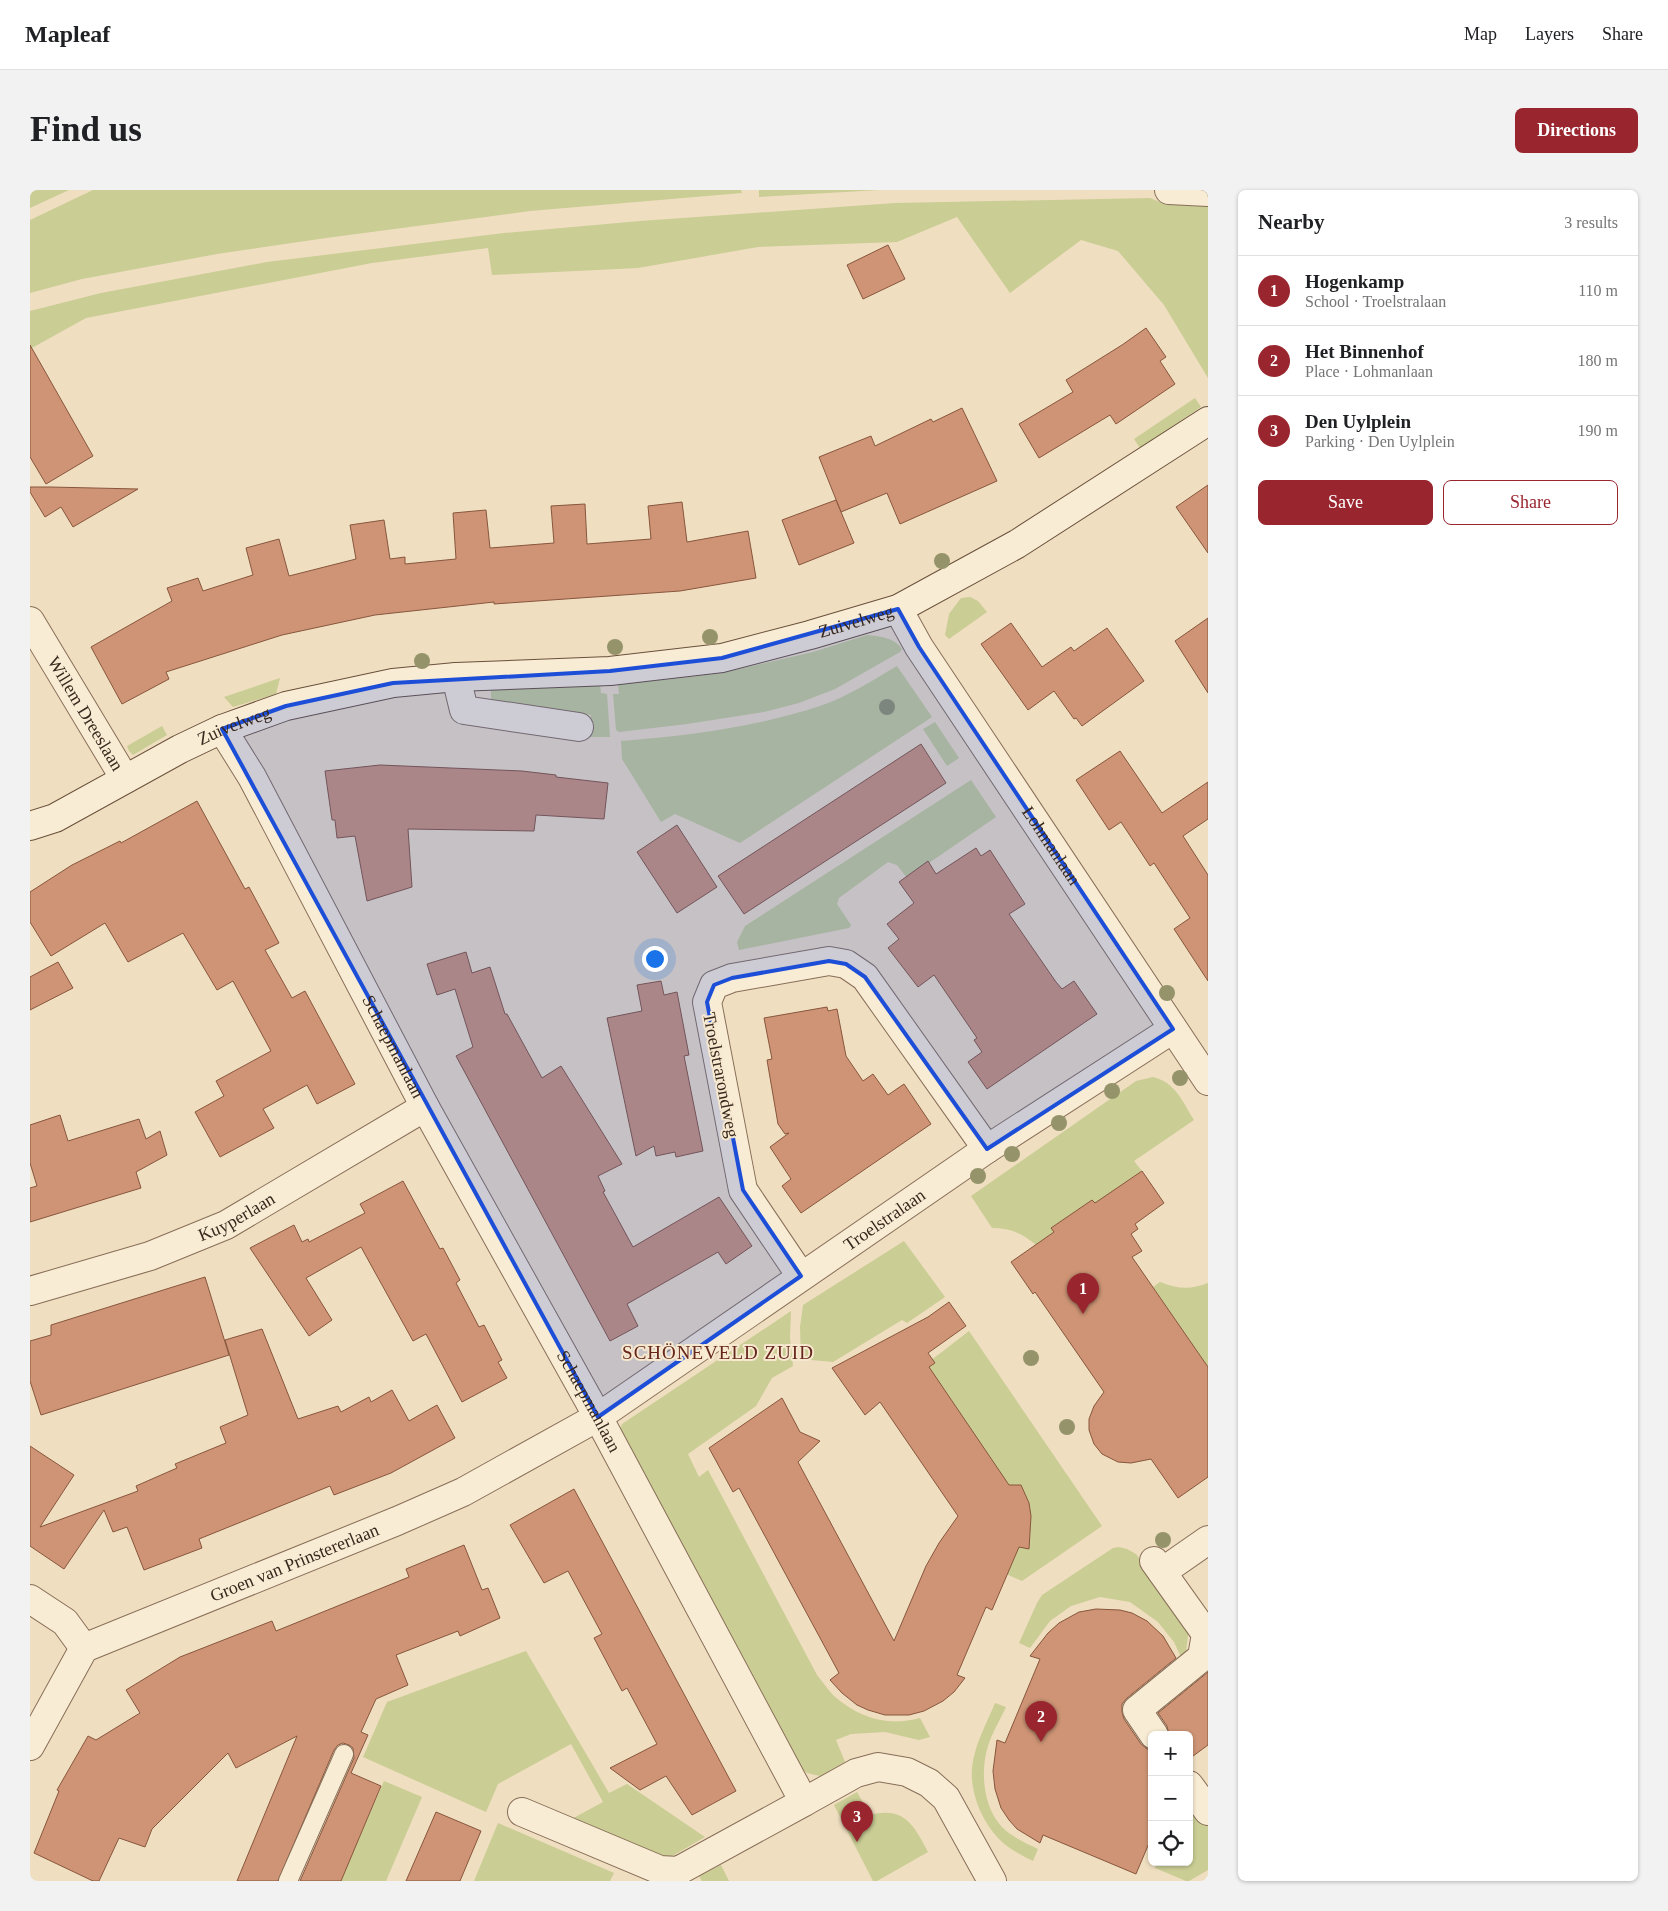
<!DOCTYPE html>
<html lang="en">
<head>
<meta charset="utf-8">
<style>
  body { margin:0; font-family:"Times New Roman",serif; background:#f2f2f2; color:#202124 }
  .controls { position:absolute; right:15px; bottom:15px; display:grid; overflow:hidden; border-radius:8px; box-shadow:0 1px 4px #0004 }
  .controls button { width:45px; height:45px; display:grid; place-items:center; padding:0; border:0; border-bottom:1px solid #e0e0e0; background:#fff; color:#202124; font:25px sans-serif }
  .you { position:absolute; left:624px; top:768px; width:18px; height:18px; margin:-12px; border:4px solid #fff; border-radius:50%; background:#1a73e8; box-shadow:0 0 0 8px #1a73e833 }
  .badge { display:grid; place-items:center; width:32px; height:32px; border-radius:50%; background:#99262f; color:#fff; font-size:16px; font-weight:700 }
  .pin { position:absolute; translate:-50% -41px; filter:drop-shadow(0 1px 2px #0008) }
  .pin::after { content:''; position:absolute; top:26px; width:18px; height:15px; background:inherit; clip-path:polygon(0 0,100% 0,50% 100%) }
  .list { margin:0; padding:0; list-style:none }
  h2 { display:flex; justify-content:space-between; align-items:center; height:65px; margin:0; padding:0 20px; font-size:21px }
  h2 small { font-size:16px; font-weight:400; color:#757577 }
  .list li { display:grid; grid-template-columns:32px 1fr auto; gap:15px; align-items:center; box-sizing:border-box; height:70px; padding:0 20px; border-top:1px solid #e0e0e0 }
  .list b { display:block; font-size:19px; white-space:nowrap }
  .list p { margin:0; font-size:16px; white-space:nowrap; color:#757577 }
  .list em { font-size:16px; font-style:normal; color:#757577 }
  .actions { display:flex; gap:10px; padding:15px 20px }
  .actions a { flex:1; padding:11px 0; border:1px solid #99262f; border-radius:8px; text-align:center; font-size:18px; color:#99262f }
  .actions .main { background:#99262f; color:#fff }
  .icon { flex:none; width:28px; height:28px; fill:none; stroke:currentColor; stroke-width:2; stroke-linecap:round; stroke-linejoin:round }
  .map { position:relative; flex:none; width:1178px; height:1691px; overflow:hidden; border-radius:8px }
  header { display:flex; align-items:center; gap:30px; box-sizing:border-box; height:70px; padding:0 25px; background:#fff; border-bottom:1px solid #e0e0e0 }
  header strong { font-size:24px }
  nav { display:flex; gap:28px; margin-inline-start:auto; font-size:18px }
  .intro { display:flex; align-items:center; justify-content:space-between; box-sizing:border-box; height:120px; padding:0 30px }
  h1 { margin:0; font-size:35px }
  .button { padding:12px 22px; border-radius:8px; background:#99262f; color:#fff; font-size:18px; font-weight:700 }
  main { display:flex; gap:30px; padding:0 30px }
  aside { flex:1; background:#fff; border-radius:8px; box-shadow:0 1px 4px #0004 }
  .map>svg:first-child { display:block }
  .green { fill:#cacd94 }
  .building { fill:#ce9475; stroke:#88563d }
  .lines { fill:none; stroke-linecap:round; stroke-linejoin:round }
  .lane-casing { stroke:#886e58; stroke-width:20 }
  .street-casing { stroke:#886e58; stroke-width:30 }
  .secondary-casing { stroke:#6a503b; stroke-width:30 }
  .lane { stroke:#f9ecd4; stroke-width:18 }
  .street { stroke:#f9ecd4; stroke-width:28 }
  .secondary { stroke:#f9ecd4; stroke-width:28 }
  .tree { fill:#95936a }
  .marked { fill:#1d4ed8; fill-opacity:0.2; stroke:#1d4ed8; stroke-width:4; stroke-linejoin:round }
  .labels { text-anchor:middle; stroke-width:4; stroke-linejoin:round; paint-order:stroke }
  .street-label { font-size:18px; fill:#38281d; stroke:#f6e9d0 }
  .neighbourhood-label { font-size:19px; letter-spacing:1px; fill:#65261b; stroke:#f6e9d0 }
</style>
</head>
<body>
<header>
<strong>Mapleaf</strong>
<nav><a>Map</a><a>Layers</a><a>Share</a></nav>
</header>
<div class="intro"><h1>Find us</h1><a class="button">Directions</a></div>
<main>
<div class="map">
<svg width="1178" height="1691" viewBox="0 0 1178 1691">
  <rect width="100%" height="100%" fill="#efdec0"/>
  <g class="green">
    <path d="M 0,0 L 39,0 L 0,18 Z"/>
    <path d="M 63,0 L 711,0 L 712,3 L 500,21 L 296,48 L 187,64 L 52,89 L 0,103 L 0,30 Z"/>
    <path d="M 729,0 L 849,0 L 729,7 Z"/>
    <path d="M 1120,8 L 1130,12 L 1178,12 L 1178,188 L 1134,115 L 1088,61 L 1051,50 L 980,103 L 927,27 L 867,52 L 728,57 L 608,78 L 462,85 L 458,58 L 342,73 L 56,128 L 0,159 L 0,121 L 71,103 L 237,72 L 474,43 L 610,31 L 865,13 Z"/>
    <path d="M 1165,208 L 1171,217 L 1110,258 L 1104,249 Z"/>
    <path d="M 940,407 L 948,411 L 957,422 L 919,449 L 915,445 L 919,424 L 931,408 Z"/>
    <path d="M 837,445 C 849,446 865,448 872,459 L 870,462 L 805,499 L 769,513 L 734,522 L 657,534 L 589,542 L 586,540 L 583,504 L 589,504 L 588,493 L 642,489 L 692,483 L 783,462 Z"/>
    <path d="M 867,476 L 902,527 L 710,653 L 645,624 L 631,632 L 592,569 L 591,551 C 658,546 726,537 790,516 C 817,507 843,490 867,476 Z"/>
    <path d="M 250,488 L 246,504 L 203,517 L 194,507 Z"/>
    <path d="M 570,494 L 571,503 L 577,504 L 580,547 L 558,547 L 561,525 L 461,511 L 461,500 Z"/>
    <path d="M 905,532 L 929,568 L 917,576 L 893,539 Z"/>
    <path d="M 132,536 L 137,545 L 103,565 L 99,561 L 97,556 Z"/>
    <path d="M 941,590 L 966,627 L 877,688 L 867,675 L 858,672 L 809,708 L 807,714 L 821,735 L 819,738 L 709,760 L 707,752 L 715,736 Z"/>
    <path d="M 1123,887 C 1146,893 1152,911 1164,930 L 1104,971 L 1112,981 L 1006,1055 C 992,1043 980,1038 962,1038 L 941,1006 L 1106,891 Z"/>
    <path d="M 874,1051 L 915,1107 L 877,1133 L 872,1130 L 803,1172 L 771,1169 L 770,1137 L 773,1115 Z"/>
    <path d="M 1130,1092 C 1147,1099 1161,1100 1178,1093 L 1178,1177 L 1123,1097 Z"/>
    <path d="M 761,1121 L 760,1148 L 763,1176 L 742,1188 L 726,1216 L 658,1264 L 669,1287 L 678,1280 L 787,1485 C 793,1492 798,1500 804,1506 C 829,1528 858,1537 890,1528 L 900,1547 L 889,1550 L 855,1542 L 821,1544 L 806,1550 L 815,1572 L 790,1586 L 777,1583 L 764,1573 L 590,1240 L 592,1234 Z"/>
    <path d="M 939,1141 L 1072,1336 L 992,1391 L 967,1380 L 882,1185 Z"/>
    <path d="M 1089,1357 L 1097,1359 L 1106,1364 L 1159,1438 L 1155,1469 L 1152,1469 L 1144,1452 L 1128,1432 L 1100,1412 L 1070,1407 L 1041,1416 L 1020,1431 L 1000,1458 L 989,1453 L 1007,1413 L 1012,1405 L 1083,1358 Z"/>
    <path d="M 496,1461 L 579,1603 L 597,1594 L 675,1647 L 632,1672 L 538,1631 L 573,1612 L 541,1554 L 468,1594 L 456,1622 L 333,1567 L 357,1512 Z"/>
    <path d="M 965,1513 L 976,1517 C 970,1530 962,1543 958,1556 C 950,1581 953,1617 972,1637 C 982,1647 995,1653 1008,1659 L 1003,1671 C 991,1665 977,1658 968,1648 C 951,1630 940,1602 942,1578 C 944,1555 957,1533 965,1513 Z"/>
    <path d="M 354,1591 L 392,1607 L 356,1691 L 310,1691 Z"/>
    <path d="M 827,1602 L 840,1625 C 874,1616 884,1635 898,1662 L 847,1691 L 843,1691 L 804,1615 Z"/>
    <path d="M 1159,1607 L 1178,1635 L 1178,1680 L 1159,1691 L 1156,1691 L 1125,1678 L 1127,1672 L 1159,1672 Z"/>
    <path d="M 468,1633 L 584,1683 L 580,1691 L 444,1691 Z"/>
    <path d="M 691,1675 L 699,1691 L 672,1691 L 669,1686 Z"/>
  </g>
  <g class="building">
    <path d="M 858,55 L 875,89 L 833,109 L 817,75 Z"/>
    <path d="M 1116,138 L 1136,167 L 1130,171 L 1145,194 L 1086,234 L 1080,225 L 1009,268 L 989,234 L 1043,202 L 1036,190 L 1092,155 Z"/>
    <path d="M 0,155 L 63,266 L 16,294 L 0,267 Z"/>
    <path d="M 932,218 L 967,291 L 870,334 L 857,303 L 811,322 L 789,267 L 841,246 L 845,256 L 901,229 L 903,232 Z"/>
    <path d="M 1178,295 L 1178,363 L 1146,317 Z"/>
    <path d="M 0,297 L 20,297 L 108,299 L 43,337 L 31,317 L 15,327 L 0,302 Z"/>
    <path d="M 806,310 L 824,353 L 769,375 L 752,330 Z"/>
    <path d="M 652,312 L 657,352 L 718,341 L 726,388 L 650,401 L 464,414 L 464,412 L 345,425 L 252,445 L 136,482 L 139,489 L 92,514 L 61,457 L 142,411 L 137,398 L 168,388 L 173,401 L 223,385 L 216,358 L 249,349 L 259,386 L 326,369 L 320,335 L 354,330 L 360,369 L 375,367 L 375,374 L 426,369 L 423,323 L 456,320 L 460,358 L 524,353 L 521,316 L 555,314 L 557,354 L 621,349 L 618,316 Z"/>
    <path d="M 1178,428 L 1178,503 L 1145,451 Z"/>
    <path d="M 981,433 L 1012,477 L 1041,457 L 1044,461 L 1077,438 L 1114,491 L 1052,536 L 1046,528 L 1044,529 L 1024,501 L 998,520 L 951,454 Z"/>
    <path d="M 891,554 L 916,593 L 714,724 L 688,686 Z"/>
    <path d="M 1090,561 L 1132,623 L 1178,592 L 1178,629 L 1153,646 L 1178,685 L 1178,791 L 1144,739 L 1160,728 L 1124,673 L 1120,676 L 1091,632 L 1079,640 L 1046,590 Z"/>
    <path d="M 350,575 L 492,581 L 526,585 L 526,587 L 578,593 L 574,629 L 506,625 L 504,641 L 378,639 L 382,697 L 337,711 L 325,646 L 307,648 L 305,630 L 302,630 L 295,581 Z"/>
    <path d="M 167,611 L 215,699 L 219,697 L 249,753 L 235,760 L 262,808 L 275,801 L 325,894 L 287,914 L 277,895 L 233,919 L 244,938 L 190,967 L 165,922 L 194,906 L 186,891 L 241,861 L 203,791 L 187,800 L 153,743 L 98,772 L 75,733 L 21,766 L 0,732 L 0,702 L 42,675 L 90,651 L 91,653 Z"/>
    <path d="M 647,635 L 687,697 L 647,723 L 607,662 Z"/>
    <path d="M 946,658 L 951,666 L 960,660 L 995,714 L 979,724 L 1026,792 L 1032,799 L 1044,791 L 1067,824 L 957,899 L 938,872 L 952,862 L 944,850 L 947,848 L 904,785 L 888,797 L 858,758 L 869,749 L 857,734 L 884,713 L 869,692 L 898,671 L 906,684 Z"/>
    <path d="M 436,762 L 442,783 L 460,777 L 475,824 L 477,824 L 512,888 L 531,876 L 592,974 L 568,986 L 575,1001 L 573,1002 L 603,1057 L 689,1007 L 722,1056 L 696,1074 L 688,1062 L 597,1114 L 608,1136 L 580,1151 L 426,866 L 443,857 L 425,799 L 407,805 L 397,774 Z"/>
    <path d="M 28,772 L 43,798 L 0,820 L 0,787 Z"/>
    <path d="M 631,791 L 634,805 L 647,802 L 659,865 L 654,866 L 673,961 L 646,967 L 645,962 L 626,966 L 624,956 L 606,966 L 577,828 L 612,821 L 607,795 Z"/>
    <path d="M 797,817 L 798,821 L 807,819 L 816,866 L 833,891 L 843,884 L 858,905 L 874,894 L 901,934 L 771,1023 L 752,996 L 761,989 L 740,957 L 759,943 L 755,944 L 748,934 L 737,870 L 742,869 L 734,828 Z"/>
    <path d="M 30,925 L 38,951 L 109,929 L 116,949 L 130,941 L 137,965 L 106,982 L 111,998 L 0,1032 L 0,998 L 7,996 L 0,973 L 0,935 Z"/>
    <path d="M 1112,981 L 1134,1013 L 1105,1034 L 1108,1039 L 1101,1044 L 1112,1061 L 1102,1067 L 1178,1177 L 1178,1287 L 1148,1308 L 1121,1269 L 1101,1273 L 1088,1272 L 1072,1264 L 1064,1254 L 1059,1240 L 1059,1229 L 1064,1216 L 1074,1202 L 1005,1102 L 1003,1104 L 981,1072 L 1024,1042 L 1021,1038 L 1062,1010 L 1065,1013 Z"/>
    <path d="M 373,991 L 410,1059 L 413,1058 L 430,1090 L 426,1093 L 449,1137 L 454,1135 L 472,1170 L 468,1172 L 477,1188 L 432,1212 L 396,1144 L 383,1151 L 331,1057 L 276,1088 L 302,1130 L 279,1146 L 220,1058 L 264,1035 L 272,1052 L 278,1049 L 279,1052 L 335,1023 L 330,1014 Z"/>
    <path d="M 175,1087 L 199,1165 L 11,1225 L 0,1191 L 0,1151 L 21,1145 L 21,1135 Z"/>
    <path d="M 919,1112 L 936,1136 L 898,1163 L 905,1173 L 899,1177 L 979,1295 L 991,1295 L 999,1313 L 1001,1326 L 999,1359 L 989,1357 L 962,1420 L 956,1417 L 927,1485 L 935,1488 L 924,1502 L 913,1511 L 894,1521 L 879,1525 L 855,1525 L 838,1520 L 827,1515 L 812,1503 L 800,1490 L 809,1483 L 709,1298 L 703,1302 L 679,1258 L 752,1208 L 770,1242 L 790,1251 L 768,1272 L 864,1451 L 896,1376 L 909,1353 L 928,1326 L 850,1212 L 835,1225 L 802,1178 L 898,1127 Z"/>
    <path d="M 232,1139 L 268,1229 L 308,1216 L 311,1222 L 339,1207 L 341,1212 L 362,1200 L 379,1231 L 407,1215 L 425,1248 L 361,1283 L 304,1305 L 300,1296 L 169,1349 L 172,1358 L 114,1380 L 97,1337 L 83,1342 L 74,1320 L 34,1379 L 0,1356 L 0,1256 L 44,1285 L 10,1337 L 108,1301 L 106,1296 L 147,1278 L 145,1274 L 196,1253 L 190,1237 L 218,1225 L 195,1150 Z"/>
    <path d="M 544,1299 L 706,1601 L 662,1625 L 636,1586 L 610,1600 L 580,1578 L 627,1554 L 597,1498 L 592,1501 L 564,1448 L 572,1444 L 538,1381 L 514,1393 L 480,1335 Z"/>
    <path d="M 434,1355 L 452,1400 L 458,1398 L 470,1428 L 430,1446 L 428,1441 L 366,1465 L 378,1495 L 346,1509 L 331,1542 L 338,1545 L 321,1583 L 351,1596 L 311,1691 L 270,1691 L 324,1568 L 323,1558 L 319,1555 L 313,1553 L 308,1555 L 304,1560 L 248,1691 L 207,1691 L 267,1546 L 206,1578 L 198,1563 L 122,1639 L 115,1657 L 89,1648 L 69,1691 L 63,1691 L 4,1663 L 29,1601 L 27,1600 L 58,1546 L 66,1550 L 110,1523 L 96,1500 L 150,1467 L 242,1431 L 246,1441 L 379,1387 L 376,1379 Z"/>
    <path d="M 1066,1419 L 1090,1420 L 1102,1423 L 1117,1431 L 1133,1446 L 1146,1468 L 1097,1508 L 1092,1514 L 1092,1522 L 1094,1529 L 1111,1554 L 1117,1559 L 1122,1560 L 1122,1646 L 1106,1684 L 1013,1645 L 1010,1653 L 987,1639 L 979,1630 L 971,1618 L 965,1599 L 963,1581 L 967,1550 L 975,1553 L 1010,1469 L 1000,1466 L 1018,1443 L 1029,1433 L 1049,1422 Z"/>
    <path d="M 1178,1482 L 1178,1555 L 1159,1569 L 1159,1545 L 1139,1545 L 1137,1536 L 1128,1523 Z"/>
    <path d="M 406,1622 L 451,1641 L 430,1691 L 376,1691 Z"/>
  </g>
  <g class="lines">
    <g class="lane-casing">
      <path id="lane" d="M 258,1691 L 314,1564"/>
    </g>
    <g class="street-casing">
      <g id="street">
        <path d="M 1139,0 L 1178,2"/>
        <path id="s1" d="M 868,419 L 889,457 L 1178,891"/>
        <path id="s2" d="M 0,431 L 95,589"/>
        <path d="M 426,487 L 434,520 L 549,537"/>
        <path id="s3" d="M 192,539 L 222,587 L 395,917 L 568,1227 L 774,1612 L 648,1681 L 630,1680 L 492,1622"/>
        <path d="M 771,1086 L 713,1000 L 677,812 L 684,795 L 702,788 L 799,771 L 816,774 L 835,787 L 957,959"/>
        <path id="s4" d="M 0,1101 L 120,1066 L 196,1035 L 395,917"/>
        <path d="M 1124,1371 L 1176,1444 L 1172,1467 L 1107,1520 L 1124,1545"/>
        <path d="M 1132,1382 L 1178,1350"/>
        <path d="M 0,1409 L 35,1432 L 54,1458"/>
        <path id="s5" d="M 0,1556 L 54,1458 L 367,1331 L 433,1302 L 568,1227 L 957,959 L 1143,839"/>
        <path d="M 1159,1595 L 1178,1621"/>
        <path d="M 774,1612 L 826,1583 L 848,1577 L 877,1582 L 899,1593 L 916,1608 L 962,1691"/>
      </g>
    </g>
    <g class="secondary-casing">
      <g id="secondary">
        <path id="s6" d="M 0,636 L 25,628 L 150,559 L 192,539 L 256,516 L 363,493 L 426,487 L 580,481 L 692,468 L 780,445 L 868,419 L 987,354 L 1178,231"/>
      </g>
    </g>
    <use href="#lane" class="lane"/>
    <use href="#street" class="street"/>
    <use href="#secondary" class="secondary"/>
  </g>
  <g class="tree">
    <circle cx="912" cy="371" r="8"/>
    <circle cx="680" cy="447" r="8"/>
    <circle cx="585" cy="457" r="8"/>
    <circle cx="392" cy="471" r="8"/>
    <circle cx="857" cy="517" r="8"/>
    <circle cx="1137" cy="803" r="8"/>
    <circle cx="1150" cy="888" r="8"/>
    <circle cx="1082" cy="901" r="8"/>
    <circle cx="1029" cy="933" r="8"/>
    <circle cx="982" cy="964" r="8"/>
    <circle cx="948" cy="986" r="8"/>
    <circle cx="1001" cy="1168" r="8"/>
    <circle cx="1037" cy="1237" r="8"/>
    <circle cx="1133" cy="1350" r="8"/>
  </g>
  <path class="marked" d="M 868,419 L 889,457 L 1143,839 L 957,959 L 835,787 L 816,774 L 799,771 L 702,788 L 684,795 L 677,812 L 713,1000 L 771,1086 L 568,1227 L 192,539 L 256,516 L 363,493 L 580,481 L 692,468 Z"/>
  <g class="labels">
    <g class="street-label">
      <text dy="6" stroke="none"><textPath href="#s6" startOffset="862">Zuivelweg</textPath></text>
      <text dy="6" stroke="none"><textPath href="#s2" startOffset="108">Willem Dreeslaan</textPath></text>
      <text dy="6" stroke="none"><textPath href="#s6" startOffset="228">Zuivelweg</textPath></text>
      <text dy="6" stroke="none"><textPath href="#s1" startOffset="282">Lohmanlaan</textPath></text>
      <text dy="6" stroke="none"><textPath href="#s3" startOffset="361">Schaepmanlaan</textPath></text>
      <text transform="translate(691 885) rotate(79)" y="6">Troelstrarondweg</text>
      <text dy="6" stroke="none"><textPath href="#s4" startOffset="220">Kuyperlaan</textPath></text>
      <text dy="6" stroke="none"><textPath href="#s5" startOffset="1024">Troelstralaan</textPath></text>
      <text dy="6" stroke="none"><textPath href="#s3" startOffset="766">Schaepmanlaan</textPath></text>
      <text dy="6" stroke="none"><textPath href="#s5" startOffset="339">Groen van Prinstererlaan</textPath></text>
    </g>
    <g class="neighbourhood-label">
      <text x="688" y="1169">SCHÖNEVELD ZUID</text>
    </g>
  </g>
</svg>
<div class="controls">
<button>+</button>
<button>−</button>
<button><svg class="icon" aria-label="locate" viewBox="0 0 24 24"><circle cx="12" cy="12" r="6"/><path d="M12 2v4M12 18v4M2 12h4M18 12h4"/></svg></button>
</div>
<div class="you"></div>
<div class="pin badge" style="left:1053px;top:1124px">1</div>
<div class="pin badge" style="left:1011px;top:1552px">2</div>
<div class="pin badge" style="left:827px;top:1652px">3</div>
</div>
<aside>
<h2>Nearby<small>3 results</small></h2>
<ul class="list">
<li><span class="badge">1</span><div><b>Hogenkamp</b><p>School · Troelstralaan</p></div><em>110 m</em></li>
<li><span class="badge">2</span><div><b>Het Binnenhof</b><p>Place · Lohmanlaan</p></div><em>180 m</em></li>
<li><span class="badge">3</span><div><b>Den Uylplein</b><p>Parking · Den Uylplein</p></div><em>190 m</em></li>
</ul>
<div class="actions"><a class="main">Save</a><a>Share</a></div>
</aside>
</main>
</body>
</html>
